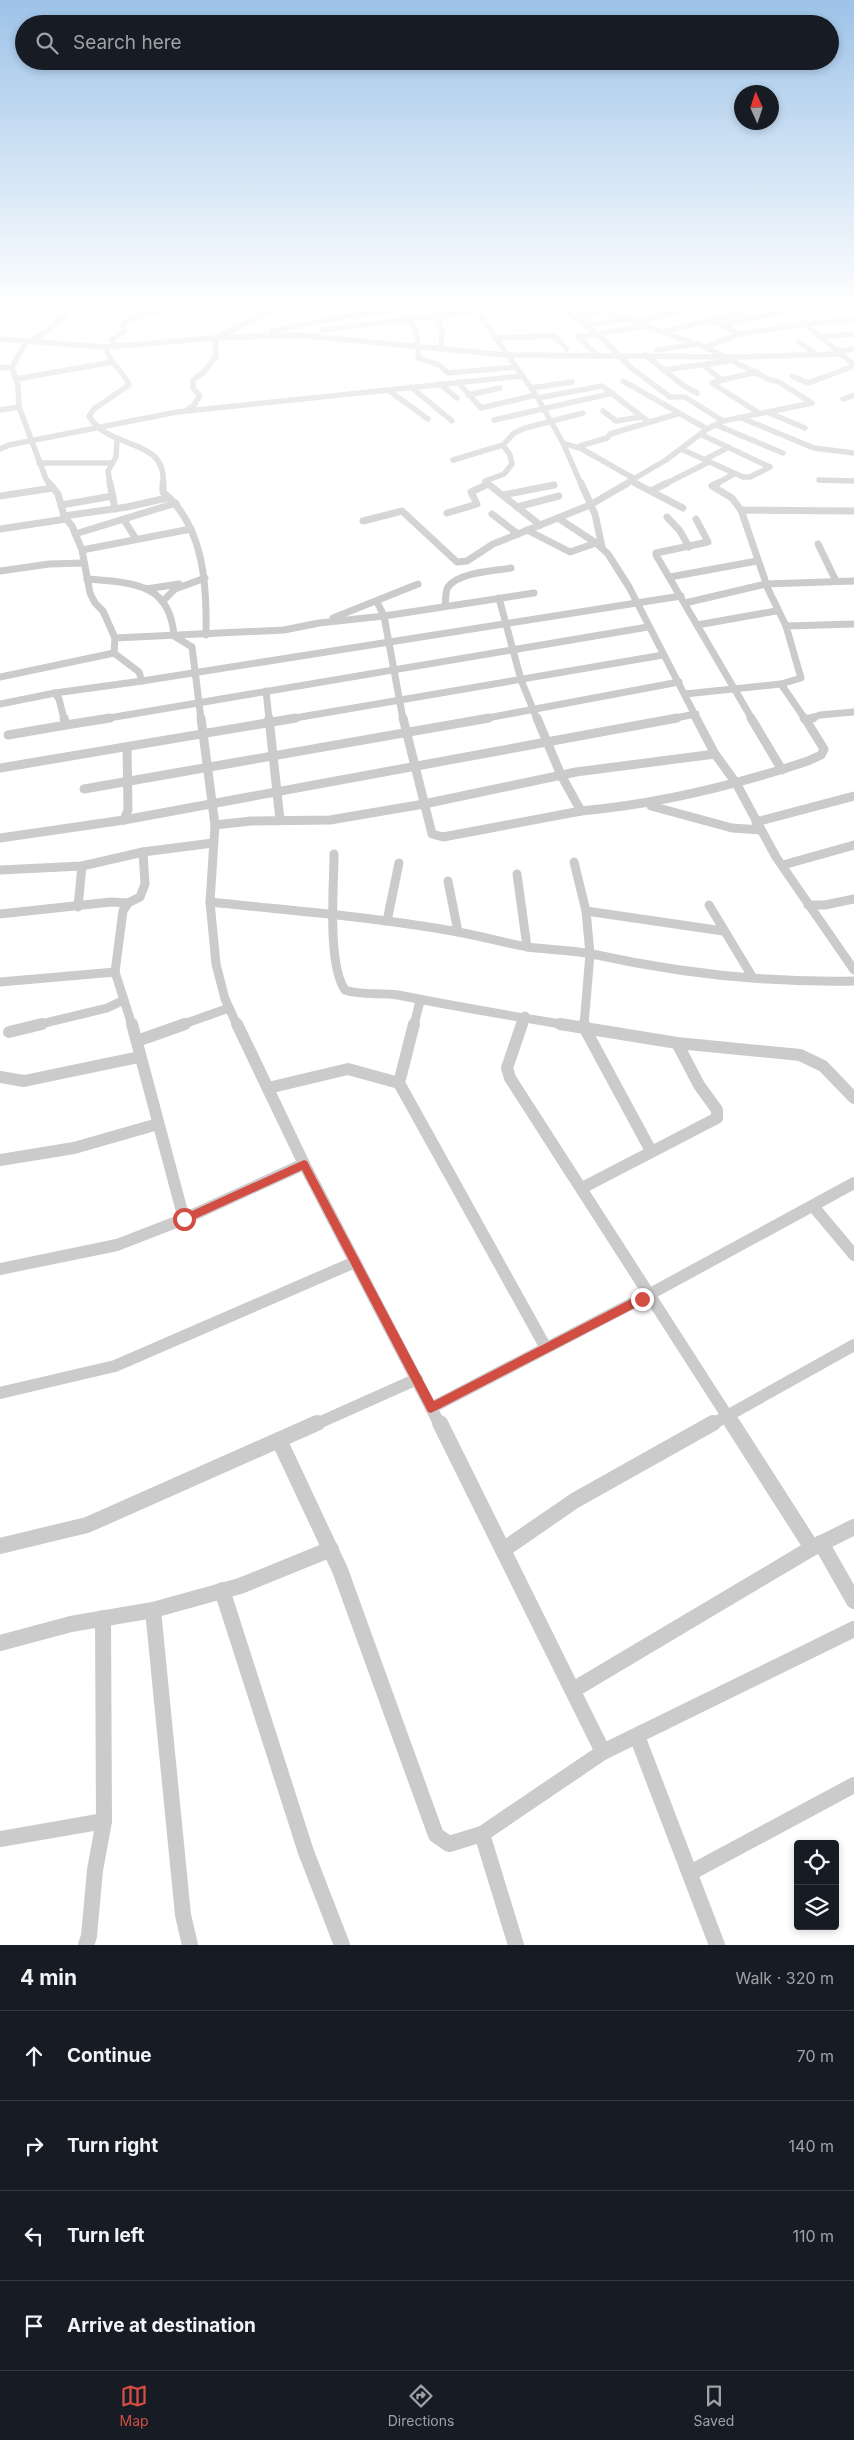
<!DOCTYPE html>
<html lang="en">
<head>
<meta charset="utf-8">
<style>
  body { margin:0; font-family:Inter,sans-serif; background:#242831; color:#f1f3f6 }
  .controls { position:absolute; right:15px; bottom:15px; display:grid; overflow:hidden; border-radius:5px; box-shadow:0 2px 8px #0003 }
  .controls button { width:45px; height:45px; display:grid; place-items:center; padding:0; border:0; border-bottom:1px solid #363941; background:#171b24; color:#f1f3f6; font:25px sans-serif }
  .compass { position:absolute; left:734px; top:85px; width:45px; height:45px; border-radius:50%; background:#171b24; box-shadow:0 2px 8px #0003; rotate:357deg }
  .stop { position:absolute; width:15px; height:15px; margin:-11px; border:4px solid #d24e43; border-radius:50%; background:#fff }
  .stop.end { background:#d24e43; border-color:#fff; box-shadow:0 1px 5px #0008 }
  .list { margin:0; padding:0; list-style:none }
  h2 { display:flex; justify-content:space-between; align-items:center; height:65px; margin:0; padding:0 20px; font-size:21px }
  h2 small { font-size:16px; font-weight:400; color:#9ea1a6 }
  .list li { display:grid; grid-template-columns:32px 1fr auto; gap:15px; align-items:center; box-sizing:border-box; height:90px; padding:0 20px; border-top:1px solid #363941 }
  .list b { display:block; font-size:19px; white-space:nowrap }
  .list em { font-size:16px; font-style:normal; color:#9ea1a6 }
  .icon { flex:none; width:28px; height:28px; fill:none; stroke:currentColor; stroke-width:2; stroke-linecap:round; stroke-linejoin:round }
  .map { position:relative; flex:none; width:854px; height:1945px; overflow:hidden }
  .search { position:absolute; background:#171b24; box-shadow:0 2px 8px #0003; left:15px; right:15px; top:15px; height:55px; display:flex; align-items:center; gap:12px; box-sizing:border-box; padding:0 18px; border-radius:28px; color:#9ea1a6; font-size:19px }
  .sheet { height:425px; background:#171b24 }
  nav { display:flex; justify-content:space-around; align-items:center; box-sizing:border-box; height:70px; border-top:1px solid #363941; background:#171b24; font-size:14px; color:#9ea1a6 }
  nav a { display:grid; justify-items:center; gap:2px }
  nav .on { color:#d24e43 }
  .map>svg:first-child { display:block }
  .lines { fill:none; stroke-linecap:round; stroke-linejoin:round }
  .street-far4 { stroke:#cbcbcb; stroke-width:5.5 }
  .street-far3 { stroke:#cbcbcb; stroke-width:7 }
  .street-far2 { stroke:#cbcbcb; stroke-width:9 }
  .street-far1 { stroke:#cbcbcb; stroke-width:12 }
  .street { stroke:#cbcbcb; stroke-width:16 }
  .route { fill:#d24e43 }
</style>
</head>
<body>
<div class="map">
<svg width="854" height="1945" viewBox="0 0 854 1945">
  <rect width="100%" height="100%" fill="#fff"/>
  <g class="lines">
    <g class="street-far4">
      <path d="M 253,303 L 270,312"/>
      <path d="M 351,303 L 362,313"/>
      <path d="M 471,303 L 536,395 L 563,443 L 581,484"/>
      <path d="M 582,303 L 705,347 L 770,380 L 779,382 L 812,403 L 723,421 L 707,429 L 666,460 L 625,484"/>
      <path d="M 0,304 L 4,303"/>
      <path d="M 400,304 C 412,322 420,335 418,358 L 439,365 L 448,373 L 516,367"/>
      <path d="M 537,307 L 544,312 L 587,305"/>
      <path d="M 564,309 L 605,341 L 630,367 L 670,397 L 685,397 L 723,421"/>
      <path d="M 434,313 L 442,330 L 441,349"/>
      <path d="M 574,317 L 605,312"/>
      <path d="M 709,320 L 721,325 L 788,311 L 854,305"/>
      <path d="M 635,322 L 715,303"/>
      <path d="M 803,322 L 854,365"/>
      <path d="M 721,325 L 739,334 L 805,324 L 854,320"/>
      <path d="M 586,326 L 624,319"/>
      <path d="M 323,330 L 476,311"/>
      <path d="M 272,331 L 335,318 L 429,305"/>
      <path d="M 664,331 L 758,309"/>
      <path d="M 821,337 L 854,334"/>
      <path d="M 494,338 L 554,336 L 567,349"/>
      <path d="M 0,339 L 104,347 L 215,338 L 297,335 L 506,355 L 734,357 L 842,354"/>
      <path d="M 799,342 L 817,355"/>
      <path d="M 106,347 C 108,362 123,370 129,385 L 94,409 L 89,416 C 110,452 167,436 163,484"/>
      <path d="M 115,347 L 111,340 L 125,331 L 122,325 C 143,306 177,314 202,303"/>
      <path d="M 705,347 L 739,334"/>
      <path d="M 657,350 L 696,344"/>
      <path d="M 838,351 L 854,349"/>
      <path d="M 596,354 L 578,337 L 645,326"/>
      <path d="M 645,355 L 684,386 L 697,393"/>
      <path d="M 703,365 L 722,380 L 757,372"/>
      <path d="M 0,368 L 12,367"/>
      <path d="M 663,370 L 729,361"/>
      <path d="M 792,376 L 808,383 L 854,366"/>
      <path d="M 16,379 L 113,362"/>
      <path d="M 722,380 L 712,383 L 759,413"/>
      <path d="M 623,381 L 707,429"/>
      <path d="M 458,382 L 481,408 L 536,395"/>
      <path d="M 440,384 L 457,398"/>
      <path d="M 411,387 L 452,421"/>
      <path d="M 531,388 L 572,382"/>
      <path d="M 388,390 L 428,419"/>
      <path d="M 468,395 L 500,388"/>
      <path d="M 538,398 L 602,386 L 649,422"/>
      <path d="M 843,399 L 854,395"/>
      <path d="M 0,410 L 19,407"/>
      <path d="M 187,410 L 194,405 L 200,396 L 193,388 L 193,380 L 204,372 L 216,356 L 215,338 L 270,312 L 298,303"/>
      <path d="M 603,411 L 616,421 L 641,417"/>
      <path d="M 767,412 L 805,428"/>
      <path d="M 739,417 L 814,448 L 854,453"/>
      <path d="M 494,420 L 613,393"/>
      <path d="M 716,425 L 783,453"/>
      <path d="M 563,443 L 582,449 L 633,478"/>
      <path d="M 580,446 L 607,438 L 610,434 L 677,414"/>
      <path d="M 0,449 L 9,445 L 177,412 L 523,376"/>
      <path d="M 681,449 L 743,477 L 750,477 L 770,467 L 700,434"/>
      <path d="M 453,460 L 503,445"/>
      <path d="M 704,460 L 729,447"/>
      <path d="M 39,463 L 112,463"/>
      <path d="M 630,480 L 638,484"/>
      <path d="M 819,480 L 854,481"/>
      <path d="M 50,484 L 46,479 L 19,407 L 18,386 L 12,367 L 26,342 L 43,334 L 57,322 L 64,315 L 69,303"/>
      <path d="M 110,484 L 108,471 L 116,457 L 117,439"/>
      <path d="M 489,484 L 485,481 L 504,474 L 512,464 L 510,455 L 503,445 L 514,433 L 525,428 L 583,413"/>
      <path d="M 665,484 L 709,462"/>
      <path d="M 716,484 L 734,474"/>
    </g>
    <g class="street-far3">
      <path d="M 110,483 L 115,509"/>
      <path d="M 163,483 L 163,492 C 204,526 207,585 206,635"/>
      <path d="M 487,483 L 540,525"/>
      <path d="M 581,483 L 595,514 L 602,547"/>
      <path d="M 635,483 L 683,508"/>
      <path d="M 718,483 L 712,486 L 732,498 L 741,510"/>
      <path d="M 651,491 L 667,483"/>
      <path d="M 503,495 L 554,485"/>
      <path d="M 0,496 L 53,488"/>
      <path d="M 61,505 L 113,496"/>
      <path d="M 517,507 L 559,496"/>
      <path d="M 447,513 L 477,504 L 471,492 L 488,484"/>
      <path d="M 492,514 L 518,534"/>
      <path d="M 64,516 L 127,507 L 167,498"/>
      <path d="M 667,517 L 680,531 L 689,547"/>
      <path d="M 558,518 L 596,543"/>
      <path d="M 696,519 L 708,542 L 656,553 L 656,555 L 752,719"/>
      <path d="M 124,520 L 136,539"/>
      <path d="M 363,521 L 402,511 L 457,562 L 467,561 L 493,544 L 590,505 L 628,483"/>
      <path d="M 0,529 L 66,519"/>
      <path d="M 527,530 L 570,552 L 596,543 L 608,554 L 629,587 L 697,719"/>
      <path d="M 75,534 L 176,503"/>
      <path d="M 818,544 L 836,581"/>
      <path d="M 82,550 L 191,529"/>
      <path d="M 0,571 L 49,564 L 83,563"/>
      <path d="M 670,577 L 757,561"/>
      <path d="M 87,579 C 132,583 170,582 174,636 L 192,647 L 201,719"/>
      <path d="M 146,589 L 179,584"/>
      <path d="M 499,598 L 521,680 L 537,719"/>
      <path d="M 164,600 L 175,589 L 205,578"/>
      <path d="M 377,602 L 384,616 L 403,719"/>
      <path d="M 685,603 L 766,584 L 854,581"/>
      <path d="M 445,606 C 446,600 445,592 448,587 C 458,572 495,571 511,568"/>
      <path d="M 333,618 L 418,584"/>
      <path d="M 697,625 L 776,611"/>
      <path d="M 786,626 L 768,589 L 741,510 L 854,511"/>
      <path d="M 115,638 L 284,630 L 319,623 L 384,616 L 534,593"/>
      <path d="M 0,677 L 114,653"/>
      <path d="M 142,681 L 681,596"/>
      <path d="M 781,684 L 801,678 L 786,626 L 854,624"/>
      <path d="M 266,691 L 269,719"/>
      <path d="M 55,693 L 59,699 L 64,719"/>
      <path d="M 685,694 L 781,684 L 805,719"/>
      <path d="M 0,704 L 55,693 L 142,681 L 139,672 L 114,653 L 115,638 L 103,611 L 95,603 L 90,593 L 82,550 L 72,526 L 64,516 L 58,494 L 49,483"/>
      <path d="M 103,719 L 648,627"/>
      <path d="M 289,719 L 663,655"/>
      <path d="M 482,719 L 679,682"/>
      <path d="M 670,719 L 696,714"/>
      <path d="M 809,719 L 820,715 L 854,712"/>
    </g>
    <g class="street-far2">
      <path d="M 64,718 L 66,725 L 110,718"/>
      <path d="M 201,718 L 215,825 L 210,902 L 216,964 L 225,999 L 237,1025"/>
      <path d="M 269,718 L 280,820"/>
      <path d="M 403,718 L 432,834 L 443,837 L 581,811"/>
      <path d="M 537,718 L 561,775 L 581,811 C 660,804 733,786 808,761 L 821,755 L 824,749 L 806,720 L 813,718"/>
      <path d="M 696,718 L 715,754 L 736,783 L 776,857 L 854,970"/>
      <path d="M 751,718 L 782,770"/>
      <path d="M 804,718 L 806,720"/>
      <path d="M 8,735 L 66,725"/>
      <path d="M 127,747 L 128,810 L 124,820 L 677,718"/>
      <path d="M 0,768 L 296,718"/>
      <path d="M 84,789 L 489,718"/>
      <path d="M 651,806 L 732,828 L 761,830"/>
      <path d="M 756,822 L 854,796"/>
      <path d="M 215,825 L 251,821 L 330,820 L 424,804 L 576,772 L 715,754"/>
      <path d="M 0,838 L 124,820"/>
      <path d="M 334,854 C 334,887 327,963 345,990 C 362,996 380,992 398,995 C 454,1006 511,1016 567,1025"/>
      <path d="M 574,862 L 586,911 L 590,954 L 584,1025"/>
      <path d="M 783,865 L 854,845"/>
      <path d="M 0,870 L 82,866 L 143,852 L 213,843"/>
      <path d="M 517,874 L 527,947"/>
      <path d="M 448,881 L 458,932"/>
      <path d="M 210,902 C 293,911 376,917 458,932 C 481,936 504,943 528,947 C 549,950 571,950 592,954 C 678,973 766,983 854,981"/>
      <path d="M 709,905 L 753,978"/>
      <path d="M 808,905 L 825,905 L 854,899"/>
      <path d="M 78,907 L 82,866"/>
      <path d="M 586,911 L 723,931"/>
      <path d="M 0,914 L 111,902 L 128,903"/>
      <path d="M 387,921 L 399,863"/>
      <path d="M 115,972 L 123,911 L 128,903 L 140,897 L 145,884 L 143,852"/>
      <path d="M 0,982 L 115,972 L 132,1025"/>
      <path d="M 37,1025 L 107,1008 L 124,1000"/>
      <path d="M 181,1025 L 229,1008"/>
      <path d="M 414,1025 L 420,1001"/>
      <path d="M 522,1025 L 525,1016"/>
    </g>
    <g class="street-far1">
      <path d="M 132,1024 L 184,1219"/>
      <path d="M 237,1024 L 304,1164 L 440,1425"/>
      <path d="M 414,1024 L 399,1083 L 546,1348"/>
      <path d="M 522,1024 L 507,1068 L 510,1078 L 733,1425"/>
      <path d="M 560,1024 L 677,1043 L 800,1055 L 823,1066 L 854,1098"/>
      <path d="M 584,1024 L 584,1027 L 651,1151"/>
      <path d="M 9,1032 L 42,1024"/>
      <path d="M 137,1041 L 185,1024"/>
      <path d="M 0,1077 L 24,1081 L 139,1057"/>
      <path d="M 268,1088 L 348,1069 L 399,1083"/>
      <path d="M 0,1160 L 74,1148 L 158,1124"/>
      <path d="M 582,1188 L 717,1118 L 717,1110 L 699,1085 L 677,1043"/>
      <path d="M 813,1206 L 854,1255"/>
      <path d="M 0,1269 L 117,1245 L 184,1219 L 304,1164"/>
      <path d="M 0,1393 L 115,1366 L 355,1262"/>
      <path d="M 431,1408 L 650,1294 L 854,1183"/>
      <path d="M 314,1425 L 417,1379"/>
      <path d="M 711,1425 L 854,1345"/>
    </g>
    <g class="street">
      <path d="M 440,1423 L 603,1752 L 482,1834 L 516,1945"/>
      <path d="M 732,1423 L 812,1548"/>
      <path d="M 279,1440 L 340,1570 L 436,1835 L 449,1844 L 482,1834"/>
      <path d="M 821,1543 L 854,1601"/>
      <path d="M 0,1546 L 87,1525 L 317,1423"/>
      <path d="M 503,1550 L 574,1501 L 713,1423"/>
      <path d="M 222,1590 L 306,1852 L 342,1945"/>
      <path d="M 153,1610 L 183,1915 L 190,1945"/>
      <path d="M 0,1643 L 71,1624 L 153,1610 L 240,1586 L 331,1549"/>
      <path d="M 573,1690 L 812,1548 L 854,1527"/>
      <path d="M 637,1736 L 717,1945"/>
      <path d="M 603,1752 L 854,1629"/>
      <path d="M 0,1839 L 104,1821"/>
      <path d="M 690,1873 L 854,1785"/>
      <path d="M 86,1945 L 89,1936 L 95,1870 L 104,1821 L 103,1618"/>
    </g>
  </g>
  <linearGradient id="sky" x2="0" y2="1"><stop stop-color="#9dc3e8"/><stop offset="0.53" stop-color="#fff"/><stop offset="1" stop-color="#fff" stop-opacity="0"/></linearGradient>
  <rect width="854" height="576" fill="url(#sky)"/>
  <path class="route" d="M 304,1160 L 307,1161 L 434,1401 L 639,1295 L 642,1294 L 647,1299 L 646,1302 L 431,1413 L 428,1412 L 302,1170 L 188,1222 L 181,1222 L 181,1216 Z"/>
</svg>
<div class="controls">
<button><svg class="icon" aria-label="locate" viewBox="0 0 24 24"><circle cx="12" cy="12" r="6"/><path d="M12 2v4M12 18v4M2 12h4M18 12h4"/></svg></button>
<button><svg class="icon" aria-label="layers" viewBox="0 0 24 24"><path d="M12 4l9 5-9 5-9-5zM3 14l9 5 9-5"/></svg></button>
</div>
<svg class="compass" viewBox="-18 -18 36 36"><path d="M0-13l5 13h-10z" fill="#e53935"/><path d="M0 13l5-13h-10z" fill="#9ea1a6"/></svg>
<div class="stop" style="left:184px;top:1219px"></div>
<div class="stop end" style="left:642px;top:1299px"></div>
<div class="search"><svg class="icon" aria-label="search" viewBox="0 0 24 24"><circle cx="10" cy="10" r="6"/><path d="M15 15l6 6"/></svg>Search here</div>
</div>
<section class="sheet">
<h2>4 min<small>Walk · 320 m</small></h2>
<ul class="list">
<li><svg class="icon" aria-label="ahead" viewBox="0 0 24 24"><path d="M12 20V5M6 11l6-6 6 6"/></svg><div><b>Continue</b></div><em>70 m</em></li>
<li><svg class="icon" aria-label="right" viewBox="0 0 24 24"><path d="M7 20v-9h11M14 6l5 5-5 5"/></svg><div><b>Turn right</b></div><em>140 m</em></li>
<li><svg class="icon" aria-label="left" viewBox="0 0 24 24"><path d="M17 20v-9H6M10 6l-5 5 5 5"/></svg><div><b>Turn left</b></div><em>110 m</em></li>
<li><svg class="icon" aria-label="arrive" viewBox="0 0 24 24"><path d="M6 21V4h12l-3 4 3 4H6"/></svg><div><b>Arrive at destination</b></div></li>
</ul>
</section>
<nav>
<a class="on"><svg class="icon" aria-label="map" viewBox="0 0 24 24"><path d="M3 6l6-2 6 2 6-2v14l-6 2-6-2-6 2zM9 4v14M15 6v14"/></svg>Map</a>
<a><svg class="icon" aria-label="directions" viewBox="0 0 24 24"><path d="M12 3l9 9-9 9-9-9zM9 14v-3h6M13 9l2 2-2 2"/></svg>Directions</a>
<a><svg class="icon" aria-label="saved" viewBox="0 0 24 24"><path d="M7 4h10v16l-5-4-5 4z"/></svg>Saved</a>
</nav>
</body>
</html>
